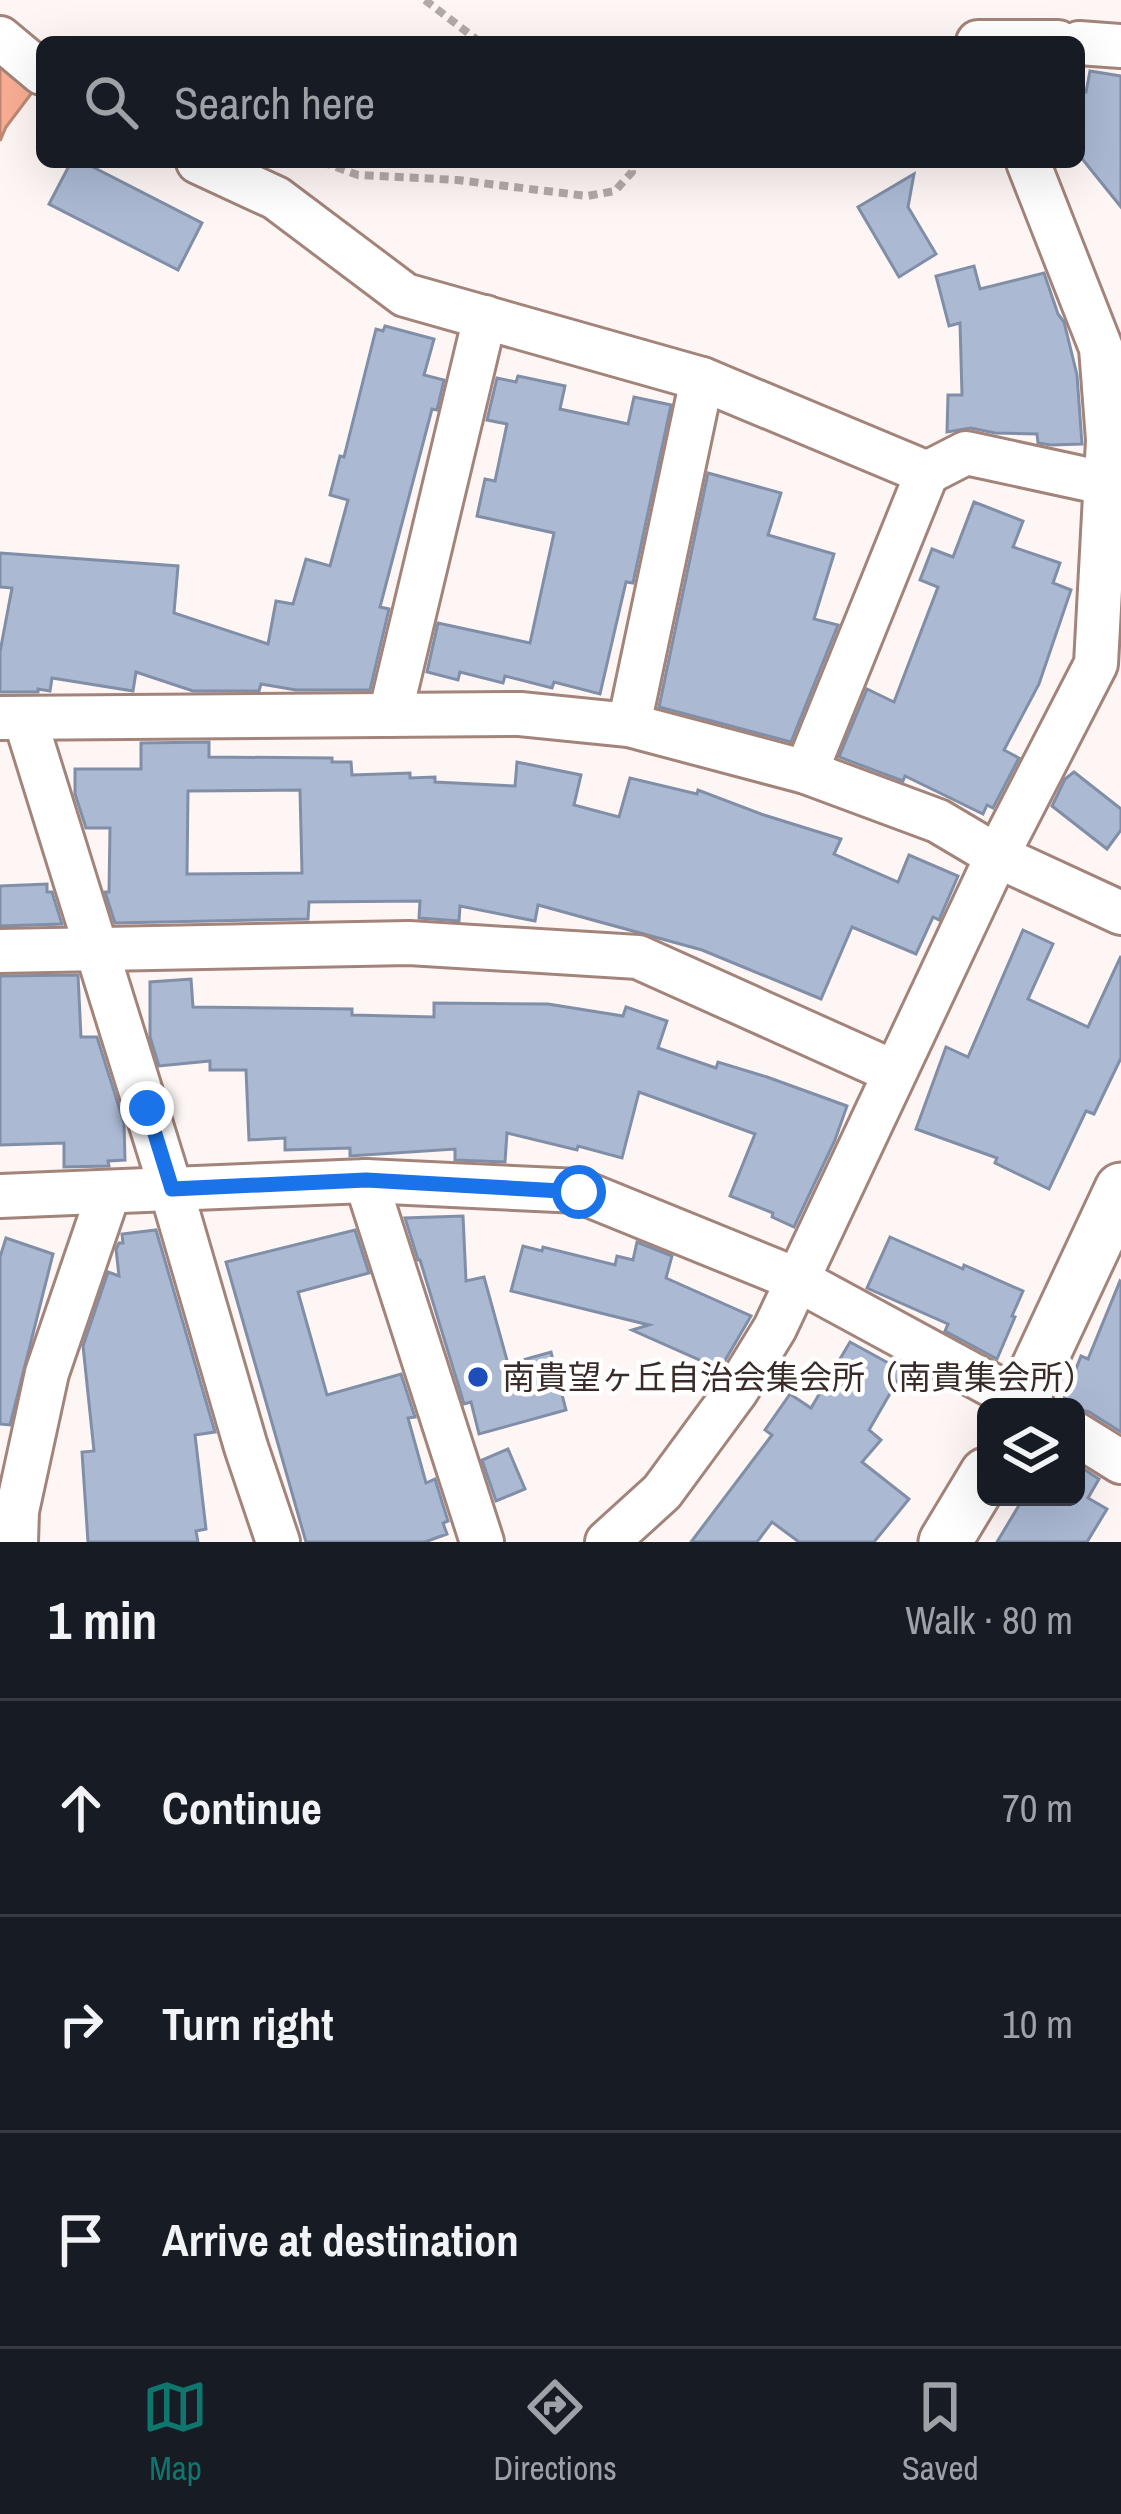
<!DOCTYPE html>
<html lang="en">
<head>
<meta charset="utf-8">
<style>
  body { margin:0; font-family:"Archivo Narrow","Noto Sans JP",sans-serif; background:#20242c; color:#f1f3f6 }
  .controls { position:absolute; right:36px; bottom:36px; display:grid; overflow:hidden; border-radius:18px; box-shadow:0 12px 48px #0002 }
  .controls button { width:108px; height:108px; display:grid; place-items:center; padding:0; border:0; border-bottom:3px solid #363941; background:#171b24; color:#f1f3f6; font:60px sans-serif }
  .stop { position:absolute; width:36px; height:36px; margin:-27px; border:9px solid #1a73e8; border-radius:50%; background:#fff }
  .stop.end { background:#1a73e8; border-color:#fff; box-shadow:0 3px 12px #0008 }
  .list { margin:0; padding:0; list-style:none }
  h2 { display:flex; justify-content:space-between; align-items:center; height:156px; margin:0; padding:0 48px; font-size:51px }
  h2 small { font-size:39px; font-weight:400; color:#9ea1a6 }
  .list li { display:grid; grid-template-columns:78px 1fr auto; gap:36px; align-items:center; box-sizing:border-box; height:216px; padding:0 48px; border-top:3px solid #363941 }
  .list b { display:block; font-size:45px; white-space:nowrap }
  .list em { font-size:39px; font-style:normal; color:#9ea1a6 }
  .icon { flex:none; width:66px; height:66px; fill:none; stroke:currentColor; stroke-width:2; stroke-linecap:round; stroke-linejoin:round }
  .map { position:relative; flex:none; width:1121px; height:1542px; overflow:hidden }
  .search { position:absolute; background:#171b24; box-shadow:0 12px 48px #0002; left:36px; right:36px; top:36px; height:132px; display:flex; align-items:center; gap:30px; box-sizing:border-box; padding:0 42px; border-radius:18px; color:#9ea1a6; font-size:45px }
  .sheet { height:804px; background:#171b24 }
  nav { display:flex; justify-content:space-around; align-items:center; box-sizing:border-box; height:168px; border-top:3px solid #363941; background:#171b24; font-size:33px; color:#9ea1a6 }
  nav a { display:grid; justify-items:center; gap:6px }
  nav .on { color:#0f766e }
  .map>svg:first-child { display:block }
  .water { fill:#f9ae94; stroke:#bf8774; stroke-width:3 }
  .building { fill:#abb9d3; stroke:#818ea7; stroke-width:3; fill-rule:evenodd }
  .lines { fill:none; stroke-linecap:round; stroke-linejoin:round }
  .minor-casing { stroke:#a3847a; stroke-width:48 }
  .tertiary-casing { stroke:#a3847a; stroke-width:57 }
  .path { stroke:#b3aaa7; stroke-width:8; stroke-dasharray:9 6; stroke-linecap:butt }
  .minor { stroke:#fff; stroke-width:42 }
  .tertiary { stroke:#fff; stroke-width:51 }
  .route { stroke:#1a73e8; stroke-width:15 }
  .poi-dot { fill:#1d4ebb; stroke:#fff; stroke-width:4.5 }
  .labels { text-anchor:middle; stroke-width:9; stroke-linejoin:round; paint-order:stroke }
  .poi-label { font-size:33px; fill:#392c28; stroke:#fff; text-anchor:start }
</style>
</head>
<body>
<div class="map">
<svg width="1121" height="1542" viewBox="0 0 1121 1542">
  <rect width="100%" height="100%" fill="#fdf6f4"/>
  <path class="water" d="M 0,61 L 34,90 L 6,127 L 0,141 Z"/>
  <g class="building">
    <path d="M 1090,71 L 1121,76 L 1121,207 L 1079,155 L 1079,91 L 1086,92 Z"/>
    <path d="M 71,162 L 83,162 L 202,223 L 178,270 L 49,204 Z"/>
    <path d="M 914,174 L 908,207 L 936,254 L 899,277 L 858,207 Z"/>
    <path d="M 974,266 L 980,289 L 1044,273 L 1058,314 L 1064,322 L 1077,375 L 1082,444 L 1051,445 L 1038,443 L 1037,434 L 995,433 L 971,428 L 947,432 L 948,395 L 962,395 L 960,323 L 949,326 L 936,276 Z"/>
    <path d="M 385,326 L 434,339 L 424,375 L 444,380 L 437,410 L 432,409 L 380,607 L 389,609 L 370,690 L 296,690 L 261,684 L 259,691 L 193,691 L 136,672 L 133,691 L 52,678 L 50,691 L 38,689 L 38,692 L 0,692 L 0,652 L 12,588 L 0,587 L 0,553 L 178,566 L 174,613 L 268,644 L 276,601 L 293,604 L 306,559 L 330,566 L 348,500 L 330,495 L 340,456 L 344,457 L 376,329 L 383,331 Z"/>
    <path d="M 518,376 L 565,386 L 560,409 L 628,424 L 634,397 L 671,405 L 633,583 L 626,582 L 600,694 L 554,682 L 552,688 L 505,676 L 503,683 L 460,672 L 458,680 L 427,672 L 438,623 L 530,643 L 554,533 L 477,516 L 485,479 L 495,481 L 507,424 L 487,420 L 497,378 L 516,382 Z"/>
    <path d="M 708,473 L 781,493 L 768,535 L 834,554 L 814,619 L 838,625 L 791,742 L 659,707 Z"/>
    <path d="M 974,502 L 1023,521 L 1013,547 L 1060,563 L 1053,583 L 1071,590 L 1039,684 L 1004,750 L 1019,758 L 993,808 L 987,805 L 983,814 L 905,776 L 903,781 L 839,757 L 867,689 L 894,702 L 938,587 L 920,580 L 932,549 L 953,557 Z"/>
    <path d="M 209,742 L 209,757 L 332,758 L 332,762 L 351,762 L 352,775 L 410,773 L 410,778 L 435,777 L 435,782 L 515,786 L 517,762 L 581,775 L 574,805 L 619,817 L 630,778 L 697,794 L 698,790 L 764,815 L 841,839 L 834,854 L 898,882 L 909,855 L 958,876 L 939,920 L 933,917 L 916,954 L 852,927 L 821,999 L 702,950 L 538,905 L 535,921 L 460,906 L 459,921 L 419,918 L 420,901 L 309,902 L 308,919 L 115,923 L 105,892 L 109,892 L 110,828 L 86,828 L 75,794 L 75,769 L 141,769 L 141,743 ZM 300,790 L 302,873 L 187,874 L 188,791 Z"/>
    <path d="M 1074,772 L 1121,809 L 1121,830 L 1107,849 L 1052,806 L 1065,779 Z"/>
    <path d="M 47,884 L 47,892 L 52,892 L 62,924 L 0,926 L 0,886 Z"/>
    <path d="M 1023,930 L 1053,944 L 1028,999 L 1088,1027 L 1121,956 L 1121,1058 L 1094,1114 L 1086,1111 L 1049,1189 L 995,1163 L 997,1158 L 916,1129 L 946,1047 L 968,1057 Z"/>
    <path d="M 78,975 L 81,1037 L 97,1037 L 124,1123 L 125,1160 L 108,1161 L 109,1166 L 64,1167 L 64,1143 L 0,1145 L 0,976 Z"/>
    <path d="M 191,979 L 193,1007 L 352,1009 L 352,1015 L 434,1017 L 434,1003 L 548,1004 L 623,1016 L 626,1007 L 667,1021 L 658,1048 L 716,1068 L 718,1062 L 767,1077 L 847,1106 L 835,1140 L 794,1227 L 772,1217 L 773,1213 L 730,1196 L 755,1134 L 639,1092 L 622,1158 L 578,1146 L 577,1150 L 507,1133 L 505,1162 L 455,1160 L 455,1149 L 350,1156 L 350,1148 L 285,1150 L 285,1138 L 249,1140 L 246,1070 L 210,1070 L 210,1061 L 159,1066 L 150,1037 L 150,982 Z"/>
    <path d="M 463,1216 L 466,1281 L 484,1277 L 508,1364 L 551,1352 L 566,1410 L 479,1434 L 471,1402 L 464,1404 L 420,1260 L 418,1260 L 405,1218 Z"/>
    <path d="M 156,1230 L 215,1432 L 195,1435 L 206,1529 L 196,1531 L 198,1542 L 88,1542 L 82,1452 L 94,1451 L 83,1346 L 108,1272 L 119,1276 L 116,1249 L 119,1243 L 123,1243 L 122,1234 Z"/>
    <path d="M 355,1230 L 369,1273 L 298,1292 L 327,1395 L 401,1374 L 415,1417 L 408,1418 L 426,1483 L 435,1479 L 448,1521 L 443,1523 L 447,1534 L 425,1542 L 306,1542 L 226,1262 Z"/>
    <path d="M 890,1237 L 963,1269 L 964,1265 L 1023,1291 L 1012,1316 L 1015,1317 L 997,1359 L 945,1331 L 948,1324 L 867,1288 Z"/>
    <path d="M 6,1238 L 53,1254 L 10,1425 L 0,1424 L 0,1257 Z"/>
    <path d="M 637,1242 L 672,1256 L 666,1278 L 751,1316 L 720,1369 L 632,1330 L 649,1325 L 511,1291 L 523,1246 L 542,1251 L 543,1247 L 615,1265 L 617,1256 L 633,1260 Z"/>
    <path d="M 1120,1281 L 1121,1282 L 1121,1432 L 1089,1412 L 1062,1404 L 1081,1356 L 1088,1359 Z"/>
    <path d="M 850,1342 L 903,1371 L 869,1430 L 881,1440 L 862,1462 L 909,1499 L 874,1542 L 799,1542 L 772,1522 L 757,1542 L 691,1542 L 772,1435 L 765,1430 L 790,1394 L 811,1408 Z"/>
    <path d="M 508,1449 L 525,1489 L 496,1501 L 482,1460 Z"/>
    <path d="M 1076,1464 L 1099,1479 L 1088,1498 L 1107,1509 L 1087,1542 L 997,1542 L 1024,1497 L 1076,1497 Z"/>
  </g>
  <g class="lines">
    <g class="minor-casing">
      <g id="minor">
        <path d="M 0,38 L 42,73"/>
        <path d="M 978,42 L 1058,42"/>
        <path d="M 1079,43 L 1121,46"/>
        <path d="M 198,162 L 276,198 L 405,295 L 702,379 L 927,473 L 966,453 L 1104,483"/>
        <path d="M 390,715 L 485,317"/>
        <path d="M 0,718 L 520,714 L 629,725 L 806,772 L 938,821 L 997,856 L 1121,913"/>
        <path d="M 25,719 L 171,1189 L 246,1447 L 278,1542"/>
        <path d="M 629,725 L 702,379"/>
        <path d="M 806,772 L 927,473"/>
        <path d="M 0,951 L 409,943 L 638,957 L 894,1072"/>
        <path d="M 366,1181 L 482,1542"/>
        <path d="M 0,1196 L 366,1181 L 579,1191 L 798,1280 L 1032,1407"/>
        <path d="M 1076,1434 L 1121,1462"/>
        <path d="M 16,1542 L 17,1511 L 47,1373 L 109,1192"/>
        <path d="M 607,1542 L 662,1492 L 737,1390 L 775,1328 L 997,856 L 1096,664 L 1108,440 L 1101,348 L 1028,162"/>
      </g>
    </g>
    <g class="tertiary-casing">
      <g id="tertiary">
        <path d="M 1019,1407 L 1121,1189"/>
        <path d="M 945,1542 L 986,1474"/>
      </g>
    </g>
    <g class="path">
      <path d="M 425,0 L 480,42"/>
      <path d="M 322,162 L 358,175 L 457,180 L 587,196 L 615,191 L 632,172 L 631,162"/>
    </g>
    <use href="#minor" class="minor"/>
    <use href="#tertiary" class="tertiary"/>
  </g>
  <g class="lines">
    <path class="route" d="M 147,1108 L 172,1189 L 366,1180 L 579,1192"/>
  </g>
  <circle class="poi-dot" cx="478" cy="1377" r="12"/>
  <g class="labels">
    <g class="poi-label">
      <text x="502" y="1389">南貴望ヶ丘自治会集会所（南貴集会所）</text>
    </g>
  </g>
</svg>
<div class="controls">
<button><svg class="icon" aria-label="layers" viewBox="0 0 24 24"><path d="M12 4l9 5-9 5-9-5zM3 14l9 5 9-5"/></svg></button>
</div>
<div class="stop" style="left:579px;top:1192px"></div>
<div class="stop end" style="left:147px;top:1108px"></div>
<div class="search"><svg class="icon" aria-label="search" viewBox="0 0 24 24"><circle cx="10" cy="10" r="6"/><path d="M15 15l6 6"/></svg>Search here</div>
</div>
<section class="sheet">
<h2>1 min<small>Walk · 80 m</small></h2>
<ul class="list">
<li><svg class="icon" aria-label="ahead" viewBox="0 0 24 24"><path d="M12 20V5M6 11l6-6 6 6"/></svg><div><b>Continue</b></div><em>70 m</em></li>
<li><svg class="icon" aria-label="right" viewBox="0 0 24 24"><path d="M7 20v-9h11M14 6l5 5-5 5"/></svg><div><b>Turn right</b></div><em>10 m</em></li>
<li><svg class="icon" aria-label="arrive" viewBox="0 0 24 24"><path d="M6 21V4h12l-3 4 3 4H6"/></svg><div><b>Arrive at destination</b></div></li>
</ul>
</section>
<nav>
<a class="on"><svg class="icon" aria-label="map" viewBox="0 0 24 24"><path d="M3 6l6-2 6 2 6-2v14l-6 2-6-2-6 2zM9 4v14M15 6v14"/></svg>Map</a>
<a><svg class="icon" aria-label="directions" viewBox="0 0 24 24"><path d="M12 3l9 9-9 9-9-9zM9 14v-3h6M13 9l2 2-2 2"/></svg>Directions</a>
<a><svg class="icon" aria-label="saved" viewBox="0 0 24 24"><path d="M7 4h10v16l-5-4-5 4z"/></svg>Saved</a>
</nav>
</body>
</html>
